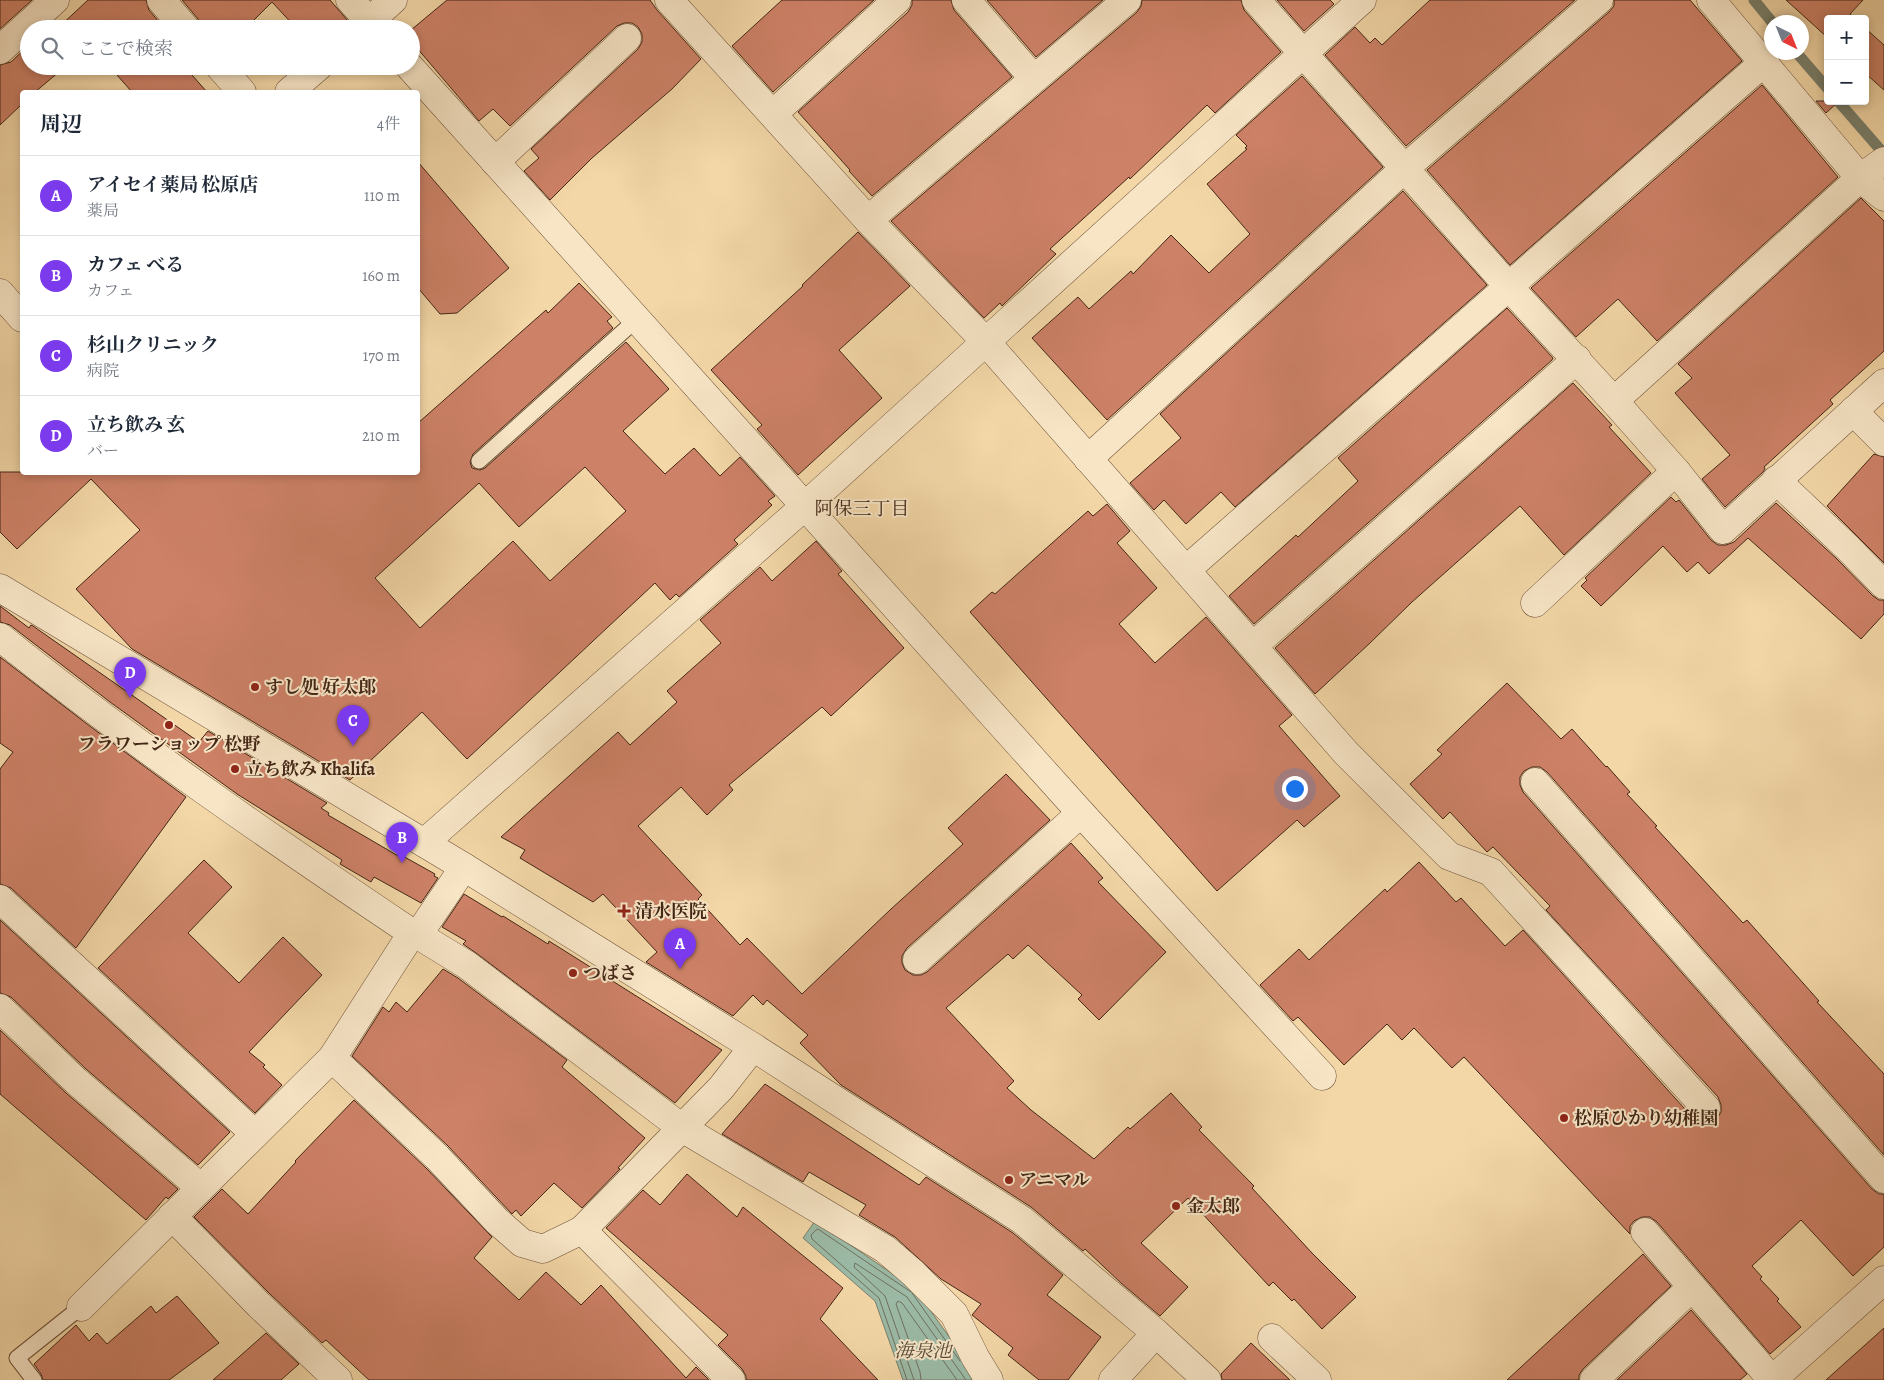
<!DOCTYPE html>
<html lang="ja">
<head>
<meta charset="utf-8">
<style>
  body { margin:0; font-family:Alegreya,"Noto Serif JP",serif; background:#f6f6f7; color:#1f2937 }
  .controls { position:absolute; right:15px; top:15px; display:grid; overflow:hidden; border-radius:5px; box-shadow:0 2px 8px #0003 }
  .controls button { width:45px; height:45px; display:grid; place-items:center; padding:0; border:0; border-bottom:1px solid #e0e1e3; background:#fff; color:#1f2937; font:25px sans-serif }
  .compass { position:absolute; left:1764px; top:15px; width:45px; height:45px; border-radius:50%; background:#fff; box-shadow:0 2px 8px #0003; rotate:137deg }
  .you { position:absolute; left:1294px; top:788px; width:18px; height:18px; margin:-12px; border:4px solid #fff; border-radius:50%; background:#1a73e8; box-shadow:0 0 0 8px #1a73e833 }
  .badge { display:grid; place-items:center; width:32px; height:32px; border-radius:50%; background:#7c3aed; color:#fff; font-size:16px; font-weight:700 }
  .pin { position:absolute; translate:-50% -41px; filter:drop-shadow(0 1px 2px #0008) }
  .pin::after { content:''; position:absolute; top:26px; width:18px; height:15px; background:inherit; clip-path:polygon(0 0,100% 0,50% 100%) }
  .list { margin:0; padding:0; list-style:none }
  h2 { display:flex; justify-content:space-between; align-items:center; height:65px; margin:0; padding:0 20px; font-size:21px }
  h2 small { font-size:16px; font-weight:400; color:#747a83 }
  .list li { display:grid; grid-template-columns:32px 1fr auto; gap:15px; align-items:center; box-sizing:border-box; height:80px; padding:0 20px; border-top:1px solid #e0e1e3 }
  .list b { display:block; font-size:19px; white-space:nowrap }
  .list p { margin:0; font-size:16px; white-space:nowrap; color:#747a83 }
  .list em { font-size:16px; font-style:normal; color:#747a83 }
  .icon { flex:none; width:28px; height:28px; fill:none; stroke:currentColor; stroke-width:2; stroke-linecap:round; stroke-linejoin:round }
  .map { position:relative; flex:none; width:1884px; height:1380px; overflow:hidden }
  .search { position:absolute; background:#fff; box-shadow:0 2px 8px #0003; left:20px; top:20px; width:400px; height:55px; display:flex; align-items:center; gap:12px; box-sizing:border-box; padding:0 18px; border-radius:28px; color:#747a83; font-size:19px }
  .panel { position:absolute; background:#fff; box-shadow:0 2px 8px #0003; left:20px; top:90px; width:400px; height:385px; border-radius:5px }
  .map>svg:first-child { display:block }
  .water { fill:#9bbaa6; stroke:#787f6c }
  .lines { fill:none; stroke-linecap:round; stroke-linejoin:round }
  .shore { stroke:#6f705e; stroke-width:1 }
  .stream { stroke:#787f6c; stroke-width:11 }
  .building { fill:#cd8167; stroke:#432616; fill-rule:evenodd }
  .service-casing { stroke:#6f523a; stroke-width:17 }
  .minor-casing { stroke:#6f523a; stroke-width:29 }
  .service { stroke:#f7e5c6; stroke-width:15 }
  .minor { stroke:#f7e5c6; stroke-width:28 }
  .poi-dot { fill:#8f2418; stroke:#f7e5c6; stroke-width:2 }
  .labels { text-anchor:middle; stroke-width:4; stroke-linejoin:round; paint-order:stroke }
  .poi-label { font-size:18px; font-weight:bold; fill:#432616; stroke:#f7e5c6; text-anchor:start }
  .neighbourhood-label { font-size:19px; fill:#432616; stroke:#f7e5c6 }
  .water-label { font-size:19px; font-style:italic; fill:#594b3a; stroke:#f7e5c6 }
</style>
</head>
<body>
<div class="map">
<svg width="1884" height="1380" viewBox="0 0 1884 1380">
  <rect width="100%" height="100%" fill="#f3d7a7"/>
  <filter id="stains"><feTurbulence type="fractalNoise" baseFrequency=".004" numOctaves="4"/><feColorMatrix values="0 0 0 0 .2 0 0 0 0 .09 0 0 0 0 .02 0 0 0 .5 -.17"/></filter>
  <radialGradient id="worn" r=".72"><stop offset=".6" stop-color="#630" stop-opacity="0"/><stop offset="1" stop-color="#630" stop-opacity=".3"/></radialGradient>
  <path class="water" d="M 815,1221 L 915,1289 L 980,1380 L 903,1380 L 875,1301 L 803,1238 Z"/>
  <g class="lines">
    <g class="shore">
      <path d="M 912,1293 L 960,1361"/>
      <path d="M 907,1380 L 879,1298 L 812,1239 L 811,1235 L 816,1230 L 818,1229 L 911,1292"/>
      <path d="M 914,1380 L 885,1296 L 854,1267 L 855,1263 L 907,1297 L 966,1380"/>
      <path d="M 921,1380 L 920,1372 L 896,1304 L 898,1301 L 902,1303 L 957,1380"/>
    </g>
    <g class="stream">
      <path d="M 1754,0 L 1772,22"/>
      <path d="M 1796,52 L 1828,89"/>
      <path d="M 1838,101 L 1884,154"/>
    </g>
  </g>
  <g class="building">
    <path d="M 0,0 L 32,0 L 0,29 Z"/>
    <path d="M 88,0 L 146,0 L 149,10 L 165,29 L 47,29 L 54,22 L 58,28 Z"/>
    <path d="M 182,0 L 330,0 L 348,21 L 346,29 L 297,29 L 272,2 L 245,29 L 201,29 L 198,19 Z"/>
    <path d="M 447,0 L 650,0 L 657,10 L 701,59 L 672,89 L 592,158 L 550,200 L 524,171 L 539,158 L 531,149 L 638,49 L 642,42 L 642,34 L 638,27 L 632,23 L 624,23 L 617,26 L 510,126 L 493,109 L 479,121 L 411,41 L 411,30 Z"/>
    <path d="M 782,0 L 874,0 L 773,92 L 732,46 Z"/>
    <path d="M 912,0 L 951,0 L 954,10 L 1012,77 L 872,196 L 849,171 L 850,170 L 798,112 L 908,12 L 912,5 Z"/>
    <path d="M 987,0 L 1103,0 L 1036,57 Z"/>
    <path d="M 1142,0 L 1241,0 L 1244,10 L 1281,52 L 1215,113 L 1207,105 L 1130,179 L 1129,177 L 1050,249 L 1056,254 L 1002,306 L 1000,303 L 984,318 L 891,221 L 1137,12 L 1141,6 Z"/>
    <path d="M 1277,0 L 1330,0 L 1334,4 L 1304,31 Z"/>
    <path d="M 1430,0 L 1575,0 L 1406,146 L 1325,55 L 1355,27 L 1370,43 L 1375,38 L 1382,45 Z"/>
    <path d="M 1614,0 L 1690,0 L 1742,61 L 1510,265 L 1427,170 L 1609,12 L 1614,6 Z"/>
    <path d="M 1786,0 L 1863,0 L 1850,14 L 1856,19 L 1828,19 L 1828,38 Z"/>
    <path d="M 1865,28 L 1884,45 L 1884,90 L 1865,73 Z"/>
    <path d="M 29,45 L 29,66 L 66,66 L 35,92 L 22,92 L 22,104 L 0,125 L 0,65 L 11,62 Z"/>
    <path d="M 109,66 L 184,66 L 207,92 L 132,92 Z"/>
    <path d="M 1302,76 L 1383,167 L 1107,420 L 1032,338 L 1078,297 L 1089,309 L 1131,271 L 1133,274 L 1171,235 L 1209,273 L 1250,234 L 1207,184 L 1247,149 L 1245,148 L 1247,146 L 1236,135 Z"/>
    <path d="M 1762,85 L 1838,177 L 1657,341 L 1618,299 L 1576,337 L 1531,288 Z"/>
    <path d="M 1816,101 L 1839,101 L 1826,113 Z"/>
    <path d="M 418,162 L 509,268 L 457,313 L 440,314 L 418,288 Z"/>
    <path d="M 1403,191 L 1487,285 L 1235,507 L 1221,492 L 1186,524 L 1164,500 L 1154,510 L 1130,483 L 1181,438 L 1160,414 Z"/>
    <path d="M 1861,198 L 1884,221 L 1884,351 L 1830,400 L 1833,404 L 1764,467 L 1765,469 L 1763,472 L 1725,507 L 1702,479 L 1730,455 L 1675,393 L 1692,378 L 1678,364 Z"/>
    <path d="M 858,232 L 910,286 L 839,350 L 882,398 L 798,475 L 757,429 L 762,425 L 711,370 L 803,286 L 802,285 Z"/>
    <path d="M 579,283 L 612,317 L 607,321 L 613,328 L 473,454 L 470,462 L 472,468 L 480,470 L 485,468 L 626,342 L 669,389 L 623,431 L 665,474 L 694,448 L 720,476 L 740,457 L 775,496 L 768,501 L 772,505 L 734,540 L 738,544 L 679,597 L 676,594 L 670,600 L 655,583 L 467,759 L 422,712 L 350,780 L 132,649 L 76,589 L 140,530 L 91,479 L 17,549 L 0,532 L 0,472 L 418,472 L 418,423 L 546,310 L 548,313 ZM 585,467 L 626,511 L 550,581 L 513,541 L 420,628 L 375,578 L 479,483 L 519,527 Z"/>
    <path d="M 1507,308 L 1553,358 L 1552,360 L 1254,624 L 1229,596 L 1296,535 L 1298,537 L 1358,481 L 1338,458 Z"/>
    <path d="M 1573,383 L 1612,425 L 1609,427 L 1651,473 L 1564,555 L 1520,506 L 1412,602 L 1370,643 L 1315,694 L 1275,648 Z"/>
    <path d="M 1874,454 L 1884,457 L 1884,563 L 1827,506 Z"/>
    <path d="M 1671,497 L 1676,502 L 1679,500 L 1711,540 L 1718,545 L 1726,545 L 1734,542 L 1776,503 L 1837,559 L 1873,596 L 1879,600 L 1884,600 L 1884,614 L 1861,639 L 1748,538 L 1709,574 L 1698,562 L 1687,572 L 1663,546 L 1601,606 L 1581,586 L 1587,580 L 1585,578 Z"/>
    <path d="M 1107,504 L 1130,531 L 1117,543 L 1157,588 L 1119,624 L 1155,663 L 1206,617 L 1292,715 L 1279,726 L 1340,796 L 1304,827 L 1297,820 L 1217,891 L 970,612 L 992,592 L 995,594 L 1088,511 L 1093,516 Z"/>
    <path d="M 816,541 L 842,571 L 838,574 L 904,648 L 831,716 L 822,707 L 729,785 L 733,790 L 707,815 L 681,787 L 638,826 L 702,895 L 698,899 L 740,945 L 747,938 L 802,994 L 891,909 L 963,844 L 948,828 L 1006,774 L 1050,820 L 907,948 L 902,956 L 902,963 L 905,970 L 913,975 L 921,975 L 927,972 L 1071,843 L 1103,878 L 1098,882 L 1166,952 L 1099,1020 L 1078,999 L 1082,995 L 1028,945 L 1013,959 L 1008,954 L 946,1008 L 1014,1081 L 1007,1088 L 1031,1110 L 1094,1159 L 1128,1127 L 1130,1129 L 1171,1093 L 1202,1127 L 1199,1130 L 1254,1186 L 1252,1188 L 1312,1253 L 1356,1297 L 1322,1329 L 1294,1299 L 1292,1301 L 1273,1282 L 1269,1286 L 1188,1198 L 1141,1243 L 1188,1287 L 1160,1316 L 1121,1283 L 1085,1249 L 1083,1251 L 1031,1207 L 841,1085 L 800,1043 L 808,1035 L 767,1000 L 763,1005 L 753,995 L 733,1016 L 646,962 L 657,952 L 603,894 L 593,902 L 520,858 L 525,850 L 501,837 L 618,732 L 630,745 L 677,702 L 667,691 L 721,643 L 700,620 L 760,567 L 772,581 Z"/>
    <path d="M 0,606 L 29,628 L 31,625 L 33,626 L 199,742 L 208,731 L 327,803 L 321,808 L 329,813 L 328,815 L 400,857 L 401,855 L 435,874 L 434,876 L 438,878 L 421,903 L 374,877 L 371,882 L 340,864 L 342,860 L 237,794 L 110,702 L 10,625 L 0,622 Z"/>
    <path d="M 0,657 L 91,727 L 186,797 L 76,948 L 11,888 L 0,884 L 0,769 L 13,752 L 0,743 Z"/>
    <path d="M 1507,683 L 1561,739 L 1572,729 L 1606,767 L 1607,766 L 1630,792 L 1627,794 L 1657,826 L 1655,827 L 1743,923 L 1747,920 L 1819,1001 L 1817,1002 L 1884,1074 L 1884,1155 L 1547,772 L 1540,767 L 1532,767 L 1524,771 L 1520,777 L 1520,785 L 1523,792 L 1872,1189 L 1879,1194 L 1884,1194 L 1884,1247 L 1853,1276 L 1801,1220 L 1752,1266 L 1762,1277 L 1760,1279 L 1779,1299 L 1777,1301 L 1801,1327 L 1770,1354 L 1657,1222 L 1650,1217 L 1642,1217 L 1634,1221 L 1630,1226 L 1630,1234 L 1464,1057 L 1452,1068 L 1414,1028 L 1402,1040 L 1387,1024 L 1344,1065 L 1298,1017 L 1293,1021 L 1260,985 L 1299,949 L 1309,960 L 1385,889 L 1387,892 L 1419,862 L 1456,902 L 1461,898 L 1505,946 L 1523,930 L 1694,1119 L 1701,1123 L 1709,1123 L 1717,1119 L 1721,1112 L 1721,1105 L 1718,1097 L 1546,910 L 1550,906 L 1493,847 L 1487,852 L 1450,812 L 1443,819 L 1410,784 L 1442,754 L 1437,750 Z"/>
    <path d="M 204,860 L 232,887 L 188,933 L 239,983 L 283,937 L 322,975 L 249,1052 L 265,1065 L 263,1067 L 282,1085 L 255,1113 L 98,968 Z"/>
    <path d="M 464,894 L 502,917 L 503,916 L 548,944 L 549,941 L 722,1050 L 675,1103 L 476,953 L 463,944 L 466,941 L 442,927 Z"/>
    <path d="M 0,920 L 230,1132 L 198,1165 L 86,1069 L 11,997 L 0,993 Z"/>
    <path d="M 443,969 L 458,978 L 567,1060 L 562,1067 L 645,1138 L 618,1168 L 620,1169 L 582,1208 L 554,1183 L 521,1216 L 516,1210 L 512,1214 L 448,1146 L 352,1056 L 383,1007 L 389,1012 L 396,1002 L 407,1012 Z"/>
    <path d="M 0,1030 L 66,1093 L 178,1189 L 168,1199 L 166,1197 L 146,1220 L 0,1094 Z"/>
    <path d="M 765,1084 L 919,1185 L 926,1177 L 1013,1233 L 1063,1275 L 1047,1295 L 1101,1337 L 1068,1380 L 1039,1380 L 1008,1355 L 1013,1348 L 972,1315 L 981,1304 L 941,1279 L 895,1237 L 859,1215 L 866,1205 L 809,1172 L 803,1182 L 722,1134 Z"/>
    <path d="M 354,1100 L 426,1168 L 492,1237 L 474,1258 L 519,1300 L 546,1272 L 581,1305 L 601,1285 L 686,1378 L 696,1367 L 709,1380 L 369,1380 L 326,1340 L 322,1343 L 270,1294 L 194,1217 L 222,1189 L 248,1214 L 296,1162 L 295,1161 Z"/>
    <path d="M 687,1174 L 737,1217 L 743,1207 L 843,1288 L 820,1319 L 878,1380 L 746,1380 L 746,1376 L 742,1369 L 718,1345 L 728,1335 L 606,1228 L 643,1190 L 660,1205 Z"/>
    <path d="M 1643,1254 L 1671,1286 L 1583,1369 L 1579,1375 L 1579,1380 L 1507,1380 Z"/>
    <path d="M 177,1296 L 219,1343 L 169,1380 L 43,1380 L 41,1374 L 34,1364 L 76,1325 L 89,1341 L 97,1333 L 107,1344 L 151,1306 L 156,1313 Z"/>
    <path d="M 1691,1310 L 1747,1374 L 1740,1380 L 1617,1380 Z"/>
    <path d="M 1884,1328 L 1884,1380 L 1826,1380 Z"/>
    <path d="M 266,1333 L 299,1364 L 281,1380 L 213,1380 Z"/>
    <path d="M 1251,1343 L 1290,1380 L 1222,1380 L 1221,1374 Z"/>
  </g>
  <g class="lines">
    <g class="service-casing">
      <g id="service">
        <path d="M 479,461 L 637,319"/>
        <path d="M 34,1380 L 17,1358 L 81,1307"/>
      </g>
    </g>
    <g class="minor-casing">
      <g id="minor">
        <path d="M 161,0 L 186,29"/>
        <path d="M 350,0 L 376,29"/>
        <path d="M 669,0 L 868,220 L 986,342 L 1346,753 L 1449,856 L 1491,872 L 1706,1108"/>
        <path d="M 966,0 L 1034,79"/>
        <path d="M 1256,0 L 1509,287 L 1614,401 L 1676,471 L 1723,530 L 1884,383"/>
        <path d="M 1711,0 L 1860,178 L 1884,197"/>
        <path d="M 361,29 L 393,0"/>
        <path d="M 0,50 L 55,0"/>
        <path d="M 219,66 L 242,92"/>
        <path d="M 409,66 L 1081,813 L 1322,1076"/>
        <path d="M 289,92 L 319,66"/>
        <path d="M 773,114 L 897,0"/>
        <path d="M 495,162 L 627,38"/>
        <path d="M 868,220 L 1127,0"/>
        <path d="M 0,293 L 22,318"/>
        <path d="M 1614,401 L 1860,178 L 1884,161"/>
        <path d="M 1853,411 L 1884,442"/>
        <path d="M 1088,459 L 1405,168 L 1599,0"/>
        <path d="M 1776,480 L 1848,548 L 1884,585"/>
        <path d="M 1186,570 L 1763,63"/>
        <path d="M 0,588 L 464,867 L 753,1047 L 1022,1220 L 1156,1333 L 1207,1380"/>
        <path d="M 1535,603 L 1676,471"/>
        <path d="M 0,637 C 132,743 272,839 412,933"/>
        <path d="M 1253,646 L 1577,359"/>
        <path d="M 1535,782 L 1884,1179"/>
        <path d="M 424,843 L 805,506 L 1362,0"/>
        <path d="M 0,899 L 255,1134"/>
        <path d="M 418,935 L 467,965 L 682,1128 L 885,1249 L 913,1273 L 954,1314 L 975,1357 L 989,1380"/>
        <path d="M 917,960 L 1081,813"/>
        <path d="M 0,1008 L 76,1081 L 201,1188"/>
        <path d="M 332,1058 L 437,1157 L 497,1221 L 522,1243 L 543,1249 L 582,1230 L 721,1088 L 753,1047"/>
        <path d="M 172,1216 L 259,1305 L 338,1380"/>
        <path d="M 582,1230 L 731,1380"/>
        <path d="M 1645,1232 L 1772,1380"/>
        <path d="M 81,1307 L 332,1058 L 412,933 L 418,935 L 464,867"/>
        <path d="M 1272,1338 L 1317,1380"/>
        <path d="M 1113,1380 L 1156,1333"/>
        <path d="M 1594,1380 L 1692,1287"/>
        <path d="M 1772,1380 L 1884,1280"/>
      </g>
    </g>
    <use href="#service" class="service"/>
    <use href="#minor" class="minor"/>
  </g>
  <g class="poi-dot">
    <circle cx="255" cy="687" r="5"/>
    <circle cx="169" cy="725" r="5"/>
    <circle cx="235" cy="769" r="5"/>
    <path d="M621.5 903.5h5v5h5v5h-5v5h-5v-5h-5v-5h5z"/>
    <circle cx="573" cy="973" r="5"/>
    <circle cx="1564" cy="1118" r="5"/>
    <circle cx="1009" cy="1180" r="5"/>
    <circle cx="1176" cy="1206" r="5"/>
  </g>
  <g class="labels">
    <g class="poi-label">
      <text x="265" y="693">すし処 好太郎</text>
      <text x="169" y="750" text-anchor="middle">フラワーショップ 松野</text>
      <text x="245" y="775">立ち飲み Khalifa</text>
      <text x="635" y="917">清水医院</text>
      <text x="583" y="979">つばさ</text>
      <text x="1574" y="1124">松原ひかり幼稚園</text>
      <text x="1019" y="1186">アニマル</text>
      <text x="1186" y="1212">金太郎</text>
    </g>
    <g class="neighbourhood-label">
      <text x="862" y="515">阿保三丁目</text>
    </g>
    <g class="water-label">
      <text x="923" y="1357">海泉池</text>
    </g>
  </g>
  <rect width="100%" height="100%" filter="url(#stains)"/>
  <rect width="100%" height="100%" fill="url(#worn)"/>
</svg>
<div class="controls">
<button>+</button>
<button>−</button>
</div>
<svg class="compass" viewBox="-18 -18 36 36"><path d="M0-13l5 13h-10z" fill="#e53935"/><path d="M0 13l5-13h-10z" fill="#747a83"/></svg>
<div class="you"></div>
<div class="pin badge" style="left:680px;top:969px">A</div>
<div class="pin badge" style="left:402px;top:863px">B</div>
<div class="pin badge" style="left:353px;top:746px">C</div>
<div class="pin badge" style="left:130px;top:698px">D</div>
<div class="search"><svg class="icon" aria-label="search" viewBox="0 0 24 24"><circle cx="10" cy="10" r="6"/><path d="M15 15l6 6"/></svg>ここで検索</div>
<section class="panel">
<h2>周辺<small>4件</small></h2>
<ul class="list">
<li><span class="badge">A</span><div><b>アイセイ薬局 松原店</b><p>薬局</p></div><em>110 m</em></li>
<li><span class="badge">B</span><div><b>カフェ べる</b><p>カフェ</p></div><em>160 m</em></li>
<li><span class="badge">C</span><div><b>杉山クリニック</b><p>病院</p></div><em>170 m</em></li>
<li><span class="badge">D</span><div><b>立ち飲み 玄</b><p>バー</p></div><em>210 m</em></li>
</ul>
</section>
</div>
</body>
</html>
